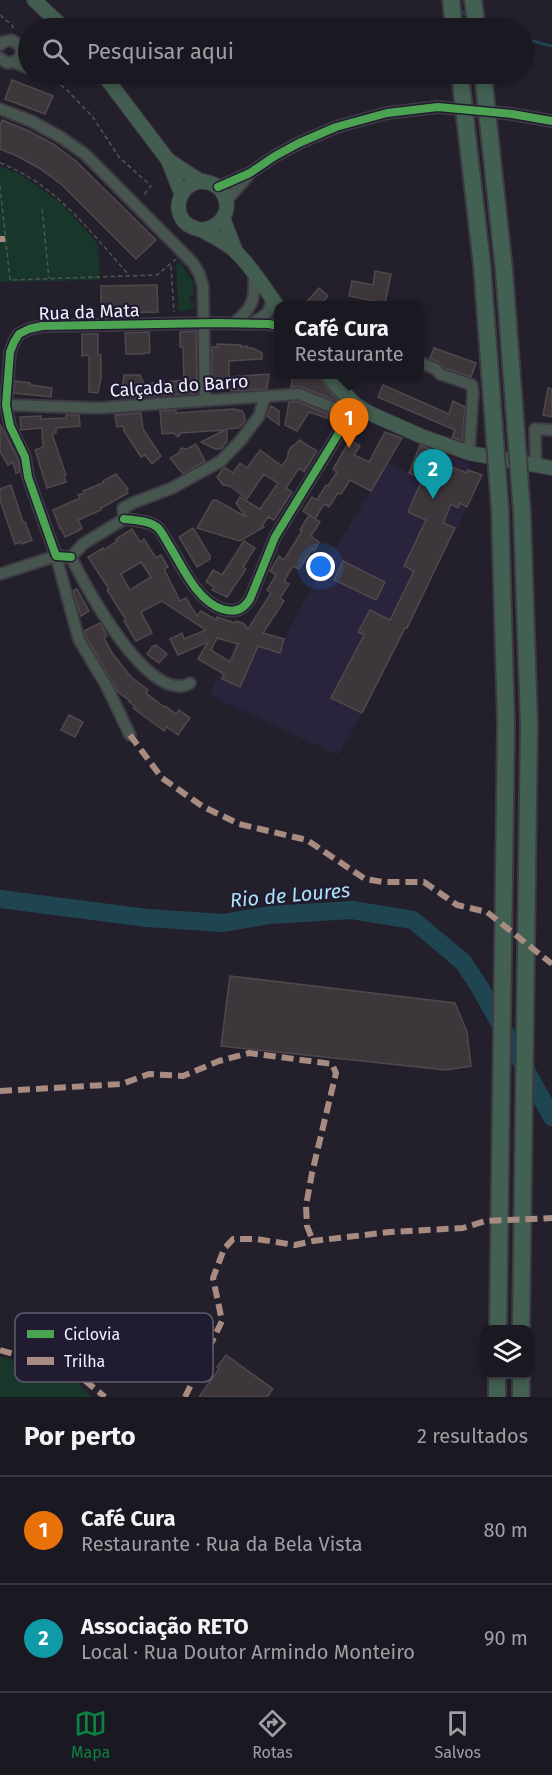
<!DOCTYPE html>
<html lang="pt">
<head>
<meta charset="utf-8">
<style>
  body { margin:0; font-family:"Fira Sans",sans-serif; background:#27252e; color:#f1f3f6 }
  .controls { position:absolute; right:18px; bottom:18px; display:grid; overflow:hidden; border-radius:12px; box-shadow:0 3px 9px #0003 }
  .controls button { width:54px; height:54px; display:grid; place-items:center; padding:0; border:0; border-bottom:2px solid #38373f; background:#1a1821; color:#f1f3f6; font:30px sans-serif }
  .you { position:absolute; left:321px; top:567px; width:21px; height:21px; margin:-15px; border:4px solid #fff; border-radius:50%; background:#1a73e8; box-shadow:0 0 0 9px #1a73e833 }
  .badge { display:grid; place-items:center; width:39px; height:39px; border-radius:50%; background:#0b8043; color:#fff; font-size:20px; font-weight:700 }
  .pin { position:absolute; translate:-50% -50px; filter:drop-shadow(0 2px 3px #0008) }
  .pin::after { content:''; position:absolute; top:32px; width:21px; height:18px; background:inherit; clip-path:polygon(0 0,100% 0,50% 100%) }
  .popup { position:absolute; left:274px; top:301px; width:150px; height:78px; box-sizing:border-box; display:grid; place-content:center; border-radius:12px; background:#1a1821; filter:drop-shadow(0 2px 4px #0005); font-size:20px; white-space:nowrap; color:#9fa0a5 }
  .popup b { font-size:22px; color:#f1f3f6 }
  .popup::after { content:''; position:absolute; left:50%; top:100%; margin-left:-12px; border:12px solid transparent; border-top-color:#1a1821 }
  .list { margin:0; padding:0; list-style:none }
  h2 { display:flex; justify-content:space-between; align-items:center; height:78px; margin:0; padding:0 24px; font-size:26px }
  h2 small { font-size:20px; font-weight:400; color:#9fa0a5 }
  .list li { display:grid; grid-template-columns:39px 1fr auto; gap:18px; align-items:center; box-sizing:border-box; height:108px; padding:0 24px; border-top:2px solid #38373f }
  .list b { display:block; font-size:22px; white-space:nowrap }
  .list p { margin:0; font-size:20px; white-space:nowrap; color:#9fa0a5 }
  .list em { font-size:20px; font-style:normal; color:#9fa0a5 }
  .icon { flex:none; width:33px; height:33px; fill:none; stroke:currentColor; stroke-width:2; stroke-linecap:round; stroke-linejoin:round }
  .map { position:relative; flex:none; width:552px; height:1397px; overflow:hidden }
  .search { position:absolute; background:#1a1821; box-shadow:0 3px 9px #0003; left:18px; right:18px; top:18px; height:66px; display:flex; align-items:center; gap:15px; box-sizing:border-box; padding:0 21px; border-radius:33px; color:#9fa0a5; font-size:22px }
  .sheet { height:294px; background:#1a1821 }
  nav { display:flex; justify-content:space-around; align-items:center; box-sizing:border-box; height:84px; border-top:2px solid #38373f; background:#1a1821; font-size:16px; color:#9fa0a5 }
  nav a { display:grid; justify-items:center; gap:3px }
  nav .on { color:#0b8043 }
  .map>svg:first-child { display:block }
  .built { fill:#2a233c }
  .green { fill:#19362b }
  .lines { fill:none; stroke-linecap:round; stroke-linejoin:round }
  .stream { stroke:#204552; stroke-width:3 }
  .river { stroke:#204552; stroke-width:18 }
  .building { fill:#3d363b; stroke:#4f484c; stroke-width:1.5; fill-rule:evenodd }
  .minor-casing { stroke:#3d3a44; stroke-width:14 }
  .major-casing { stroke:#3d3a44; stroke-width:16 }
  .highway-casing { stroke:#3d3a44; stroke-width:20 }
  .path { stroke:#4d5653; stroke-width:1.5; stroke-dasharray:4.5 3; stroke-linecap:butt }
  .minor { stroke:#46554e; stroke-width:10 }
  .major { stroke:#435d50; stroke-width:14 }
  .highway { stroke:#436152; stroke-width:16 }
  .highway-bridge-casing { stroke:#3d3a44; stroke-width:20; stroke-linecap:butt }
  .highway-bridge { stroke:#436152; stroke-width:16 }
  .quiet { stroke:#a88b81; stroke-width:6; stroke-dasharray:12 6; stroke-linecap:butt }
  .cycleway-casing { stroke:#211b31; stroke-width:11 }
  .cycleway { stroke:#4ca352; stroke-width:8 }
  .labels { text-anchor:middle; stroke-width:4.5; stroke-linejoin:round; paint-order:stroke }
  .street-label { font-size:18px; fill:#f2effe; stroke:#211b31 }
  .water-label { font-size:20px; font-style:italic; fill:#aae1f4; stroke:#211b31 }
  .key { fill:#211b31; stroke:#605b6e; stroke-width:1.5 }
  .key-label { font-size:16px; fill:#f2effe }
</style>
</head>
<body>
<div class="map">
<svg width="552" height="1397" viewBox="0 0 552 1397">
  <rect width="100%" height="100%" fill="#23202c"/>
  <path class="built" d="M 438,452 L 471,464 L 468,470 L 482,475 L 457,529 L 455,529 L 407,628 L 405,628 L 358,721 L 338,755 L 209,695 L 245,626 L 285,638 L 315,581 L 388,463 L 416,476 L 423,461 L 433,465 Z"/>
  <g class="green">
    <path d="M 0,166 L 21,175 L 43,190 L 63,205 L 98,244 L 100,280 L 0,282 Z"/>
    <path d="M 180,262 L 193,282 L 194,295 L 190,296 L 190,302 L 195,303 C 193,311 186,311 179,311 L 176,265 Z"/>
    <path d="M 0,1357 L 7,1358 L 78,1383 L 92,1397 L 0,1397 Z"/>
  </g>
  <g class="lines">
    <g class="stream">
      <path d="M 457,9 L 470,17"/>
      <path d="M 524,39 L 552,46"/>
    </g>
    <path class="river" d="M 0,899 L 147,918 L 223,923 L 270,915 L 352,910 L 413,920 L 463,962 L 479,986 L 552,1117"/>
  </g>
  <g class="building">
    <path d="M 12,80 L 53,96 L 45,114 L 5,99 Z"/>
    <path d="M 2,120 L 29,131 L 53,144 L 76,161 L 156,240 L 136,259 L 62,185 L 39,168 L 17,156 L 0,149 L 0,126 Z"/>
    <path d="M 375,271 L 391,274 L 385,303 L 349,296 L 352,281 L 373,285 Z"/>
    <path d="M 157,285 L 158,312 L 101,313 L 101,286 Z"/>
    <path d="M 319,288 L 328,296 L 319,306 L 303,306 Z"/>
    <path d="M 196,331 L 197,393 L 121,398 L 124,375 L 140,375 L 144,384 L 184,380 L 183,347 L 180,347 L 180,332 Z"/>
    <path d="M 149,332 L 150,353 L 144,353 L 144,354 L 126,354 L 125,333 Z"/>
    <path d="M 82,334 L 98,334 L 98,355 L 101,355 L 101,378 L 98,393 L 89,392 L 89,357 L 87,355 L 82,356 Z"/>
    <path d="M 217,344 L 241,345 L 241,347 L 247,346 L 247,348 L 253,348 L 262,353 L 262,359 L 229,361 L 229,377 L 269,374 L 267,389 L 231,391 L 231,388 L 212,389 L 212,347 L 218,347 Z"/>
    <path d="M 434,348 L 476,363 L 471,377 L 444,368 L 439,362 L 430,358 Z"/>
    <path d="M 293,375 L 319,375 L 329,390 L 341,403 L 302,387 L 291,387 Z"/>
    <path d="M 15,381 L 30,383 L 30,385 L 52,388 L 51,397 L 14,393 Z"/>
    <path d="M 383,385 L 449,414 L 453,401 L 465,407 L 462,441 L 452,437 L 455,430 L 378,397 Z"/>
    <path d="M 548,388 L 552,389 L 552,417 L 543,415 Z"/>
    <path d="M 289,402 L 298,402 L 328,414 L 327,418 L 309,412 L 297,431 L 285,425 Z"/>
    <path d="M 271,406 L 279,411 L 279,425 L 267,416 Z"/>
    <path d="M 234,409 L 242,411 L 244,414 L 245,421 L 239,428 L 227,429 L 227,441 L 221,449 L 215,449 L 201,442 L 225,430 L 181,433 L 178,437 L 174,433 L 162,434 L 160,411 L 176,410 L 176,413 Z"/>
    <path d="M 141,413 L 143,429 L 161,456 L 152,464 L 145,455 L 141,457 L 124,431 L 123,426 L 117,427 L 115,415 Z"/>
    <path d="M 66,415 L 79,415 L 80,426 L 56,428 L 56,433 L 52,434 L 66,475 L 64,476 L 66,482 L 47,488 L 35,450 L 43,447 L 42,428 L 21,430 L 20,417 L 41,416 L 41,419 L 66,418 Z"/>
    <path d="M 0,424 L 18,459 L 20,472 L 16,473 L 13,462 L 8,465 L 0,452 Z"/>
    <path d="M 385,432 L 402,438 L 371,491 L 350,480 L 341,494 L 338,493 L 329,507 L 324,504 L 315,519 L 303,511 L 312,497 L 317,500 L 326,485 L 328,486 L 337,472 L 333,469 L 350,440 L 360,446 L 354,455 L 369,462 Z"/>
    <path d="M 299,440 L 317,451 L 304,472 L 299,468 L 286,488 L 292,492 L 274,520 L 268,517 L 262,526 L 264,527 L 240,541 L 197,528 L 213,500 L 216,500 L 246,517 L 236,503 L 240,497 L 260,509 L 278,483 L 264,474 L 247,499 L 230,486 L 223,485 L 217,477 L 223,469 L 226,468 L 233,473 L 240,463 L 247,468 L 260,450 L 282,466 L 288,457 L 288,452 L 291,447 L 296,444 Z"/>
    <path d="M 196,444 L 205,461 L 183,474 L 170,458 L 179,453 L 181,448 L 187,449 Z"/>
    <path d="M 420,445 L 438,452 L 433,465 L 423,461 L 417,476 L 409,473 Z"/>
    <path d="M 439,462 L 467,473 L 468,470 L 482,475 L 467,507 L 460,503 L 458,508 L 451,504 L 443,523 L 455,528 L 407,628 L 405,628 L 362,713 L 331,698 L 364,635 L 358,632 L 370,610 L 390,620 L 414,571 L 404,566 L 426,520 L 408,512 L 421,482 L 429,486 Z"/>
    <path d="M 116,474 L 128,489 L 126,490 L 128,493 L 101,508 L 101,510 L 78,520 L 82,528 L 79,529 L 80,530 L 65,537 L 61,528 L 60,529 L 53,510 L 80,498 L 78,495 L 84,493 L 83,491 L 103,483 L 103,481 Z"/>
    <path d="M 11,485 L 23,522 L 25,522 L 32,540 L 22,544 L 21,542 L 15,544 L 0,500 L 0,489 Z"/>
    <path d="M 309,515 L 320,522 L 311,536 L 319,542 L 314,551 L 312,549 L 299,569 L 293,566 L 284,581 L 289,584 L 280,598 L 284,601 L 263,633 L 284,639 L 280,653 L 258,646 L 240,687 L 222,679 L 224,674 L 198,659 L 208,642 L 178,655 L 170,639 L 182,633 L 184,639 L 206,630 L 162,601 L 141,612 L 152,633 L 136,641 L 124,621 L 126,620 L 107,590 L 109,589 L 88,557 L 103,548 L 104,550 L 117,541 L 116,539 L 132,529 L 140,542 L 144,539 L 156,558 L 161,555 L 168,567 L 164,569 L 180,601 L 186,598 L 197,616 L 201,611 L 216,620 L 217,617 L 235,623 L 236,621 L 243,623 L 248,629 L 271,593 L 267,590 L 276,575 L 270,571 L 279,556 L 284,560 L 302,531 L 300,530 ZM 141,562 L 151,577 L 130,590 L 121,574 ZM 217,638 L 238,644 L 230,662 L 211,650 Z"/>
    <path d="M 193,528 L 210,556 L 210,559 L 197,567 L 179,537 Z"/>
    <path d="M 244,541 L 255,548 L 243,567 L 246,569 L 227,597 L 212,590 L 214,587 L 206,582 L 213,570 L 222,575 Z"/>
    <path d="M 343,561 L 385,582 L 376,600 L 334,580 Z"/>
    <path d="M 77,589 L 89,611 L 81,616 L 73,591 Z"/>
    <path d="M 100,623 L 107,636 L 104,638 L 112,653 L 131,677 L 148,690 L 146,693 L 164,707 L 165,706 L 176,714 L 179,710 L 190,718 L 178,735 L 167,727 L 164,731 L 145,717 L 133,708 L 135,706 L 129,702 L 130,701 L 118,692 L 86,637 L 84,631 Z"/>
    <path d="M 156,645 L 167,654 L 159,663 L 147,654 L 152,647 Z"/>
    <path d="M 69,715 L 83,722 L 75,737 L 61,730 Z"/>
    <path d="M 230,976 L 455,1003 L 467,1032 L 471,1066 L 446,1070 L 221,1046 Z"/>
    <path d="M 226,1355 L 273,1389 L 267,1397 L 199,1397 L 219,1369 L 217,1367 Z"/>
  </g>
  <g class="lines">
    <g class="minor-casing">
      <g id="minor">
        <path d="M 0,45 L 3,42 L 11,40 C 26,46 24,62 7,63 L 0,58"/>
        <path d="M 14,62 L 28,68"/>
        <path d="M 0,109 L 31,121 L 62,138 L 86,155 L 192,262 L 199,273 L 203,286 L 205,400"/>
        <path d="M 218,187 L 250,173 L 275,156 L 299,143 L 336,127 L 387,113 L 438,107 L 512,114 L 552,121"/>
        <path d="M 226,201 L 248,176"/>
        <path d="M 234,323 C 254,307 255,299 254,274"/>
        <path d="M 251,324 C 263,316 270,315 272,299"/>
        <path d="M 419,362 L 436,369 L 440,374 L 472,385 L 473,393 L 469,453"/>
        <path d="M 2,403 L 6,405 L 99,408 L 299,394 L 339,410 L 346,411 L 356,405"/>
        <path d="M 536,466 L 535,429 L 552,430"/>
        <path d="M 124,519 C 135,520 152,521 159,529 C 163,534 166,540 169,545 C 183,567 196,600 222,609 C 235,613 243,610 250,599 L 275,537 L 356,405"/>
        <path d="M 71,557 L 56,556 L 28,477 L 25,457 L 10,426 L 6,405 L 10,352 L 14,342 L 19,334 L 29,329 L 42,326 L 217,323 L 269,324 L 278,326"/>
        <path d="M 0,574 L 56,556 L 79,640 L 106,685 L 130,735"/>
        <path d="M 190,683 C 150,707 85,586 71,557 L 83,544 L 124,519 L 123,508 L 133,503 L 172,488 L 221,461 L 241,440 L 259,416 L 265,397"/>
      </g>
    </g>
    <g class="major-casing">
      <g id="major">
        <path d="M 34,0 L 64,28"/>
        <path d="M 103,74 L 168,160 L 181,193"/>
        <path d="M 168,160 C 179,167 190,175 201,181 C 210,184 202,180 210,183 C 223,187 230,202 225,214 C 221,224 213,228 202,230"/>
        <path d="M 203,181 C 193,183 185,186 181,196 C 175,208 180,222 192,227 C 196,229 201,229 205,232 C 215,237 228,244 236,252 C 252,267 265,289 278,307"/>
        <path d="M 223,218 L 236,252"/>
        <path d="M 328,374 L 336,385 L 356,405 L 369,413 L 421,436 L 469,453 L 552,468"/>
      </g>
    </g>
    <g class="highway-casing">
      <g id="highway">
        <path d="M 451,0 L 454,28"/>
        <path d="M 473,0 L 477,28"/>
        <path d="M 497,1397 L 497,1374"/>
        <path d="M 521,1397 L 521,1374"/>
      </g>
    </g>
    <g class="path">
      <path d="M 0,15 L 13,26 L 12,30"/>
      <path d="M 41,74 L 65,88 L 92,116 L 119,157 L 151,186 L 142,197"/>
      <path d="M 0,163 C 55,183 91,233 129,275"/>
      <path d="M 0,186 L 10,280 L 157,275 L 176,259"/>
      <path d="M 42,209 L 49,278"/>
      <path d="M 171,266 L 174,312"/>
    </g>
    <use href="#minor" class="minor"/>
    <use href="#major" class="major"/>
    <use href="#highway" class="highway"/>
    <g class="highway-bridge-casing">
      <g id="highway-bridge">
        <path d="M 460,74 L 482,265 L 500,509 L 506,724 L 498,1330"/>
        <path d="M 483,74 L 504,270 L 522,513 L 529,724 L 521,1330"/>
      </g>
    </g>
    <use href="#highway-bridge" class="highway-bridge"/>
    <g class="quiet">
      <path d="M 0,239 L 5,239"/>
      <path d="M 130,735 L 162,778 L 202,806 L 239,824 L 307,840 L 365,879 L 383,882 L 424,882 L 457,905 L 487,912 L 552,964"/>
      <path d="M 0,1091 L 122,1084 L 149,1074 L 183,1076 L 219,1061 L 249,1053 L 332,1064 L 336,1073 L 312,1173 L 306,1206 L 307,1226 L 313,1241"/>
      <path d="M 0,1350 L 43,1363 L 83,1379 L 105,1397"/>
      <path d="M 185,1397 L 222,1321 L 213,1278 L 224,1249 L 233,1239 L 256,1239 L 295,1245 L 313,1241 L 390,1232 L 463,1228 L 486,1221 L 552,1218"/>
    </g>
    <g class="cycleway-casing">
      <g id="cycleway">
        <path d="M 218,187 L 250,173 L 275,156 L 299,143 L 336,127 L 387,113 L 438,107 L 512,114 L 552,121"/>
        <path d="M 124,519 C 135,520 152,521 159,529 C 163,534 166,540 169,545 C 183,567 196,600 222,609 C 235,613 243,610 250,599 L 275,537 L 356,405"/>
        <path d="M 71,557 L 56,556 L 28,477 L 25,457 L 10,426 L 6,405 L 10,352 L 14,342 L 19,334 L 29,329 L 42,326 L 217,323 L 269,324 L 278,326"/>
      </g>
    </g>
    <use href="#cycleway" class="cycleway"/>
  </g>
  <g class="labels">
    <g class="street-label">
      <text transform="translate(89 312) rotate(-2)" y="6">Rua da Mata</text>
      <text transform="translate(179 386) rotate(-4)" y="6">Calçada do Barro</text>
    </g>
    <g class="water-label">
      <text transform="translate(290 895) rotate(-5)" y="7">Rio de Loures</text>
    </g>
  </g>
  <rect x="15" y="1313" width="198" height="69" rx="9" class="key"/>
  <rect x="27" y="1330" width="27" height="8" fill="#4ca352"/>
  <rect x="27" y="1357" width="27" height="8" fill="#a88b81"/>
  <g class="key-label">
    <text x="64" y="1340">Ciclovia</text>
    <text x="64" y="1367">Trilha</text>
  </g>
</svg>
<div class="controls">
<button><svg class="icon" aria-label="layers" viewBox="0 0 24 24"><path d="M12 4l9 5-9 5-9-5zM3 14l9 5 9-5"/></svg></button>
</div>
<div class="you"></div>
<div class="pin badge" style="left:349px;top:448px;background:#e8710a">1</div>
<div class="popup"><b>Café Cura</b>Restaurante</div>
<div class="pin badge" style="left:433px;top:499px;background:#0f9aa8">2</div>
<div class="search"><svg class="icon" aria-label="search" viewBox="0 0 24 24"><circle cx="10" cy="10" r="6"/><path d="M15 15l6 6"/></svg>Pesquisar aqui</div>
</div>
<section class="sheet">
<h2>Por perto<small>2 resultados</small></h2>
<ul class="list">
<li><span class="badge" style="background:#e8710a">1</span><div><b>Café Cura</b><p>Restaurante · Rua da Bela Vista</p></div><em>80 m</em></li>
<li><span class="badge" style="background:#0f9aa8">2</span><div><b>Associação RETO</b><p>Local · Rua Doutor Armindo Monteiro</p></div><em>90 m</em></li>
</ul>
</section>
<nav>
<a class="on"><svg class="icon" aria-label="map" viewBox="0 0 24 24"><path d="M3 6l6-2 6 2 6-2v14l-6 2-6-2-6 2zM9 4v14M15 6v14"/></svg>Mapa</a>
<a><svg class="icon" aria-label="directions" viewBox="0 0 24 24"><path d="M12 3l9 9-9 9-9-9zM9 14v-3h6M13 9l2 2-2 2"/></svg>Rotas</a>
<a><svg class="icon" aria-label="saved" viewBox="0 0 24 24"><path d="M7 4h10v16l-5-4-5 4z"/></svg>Salvos</a>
</nav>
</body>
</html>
